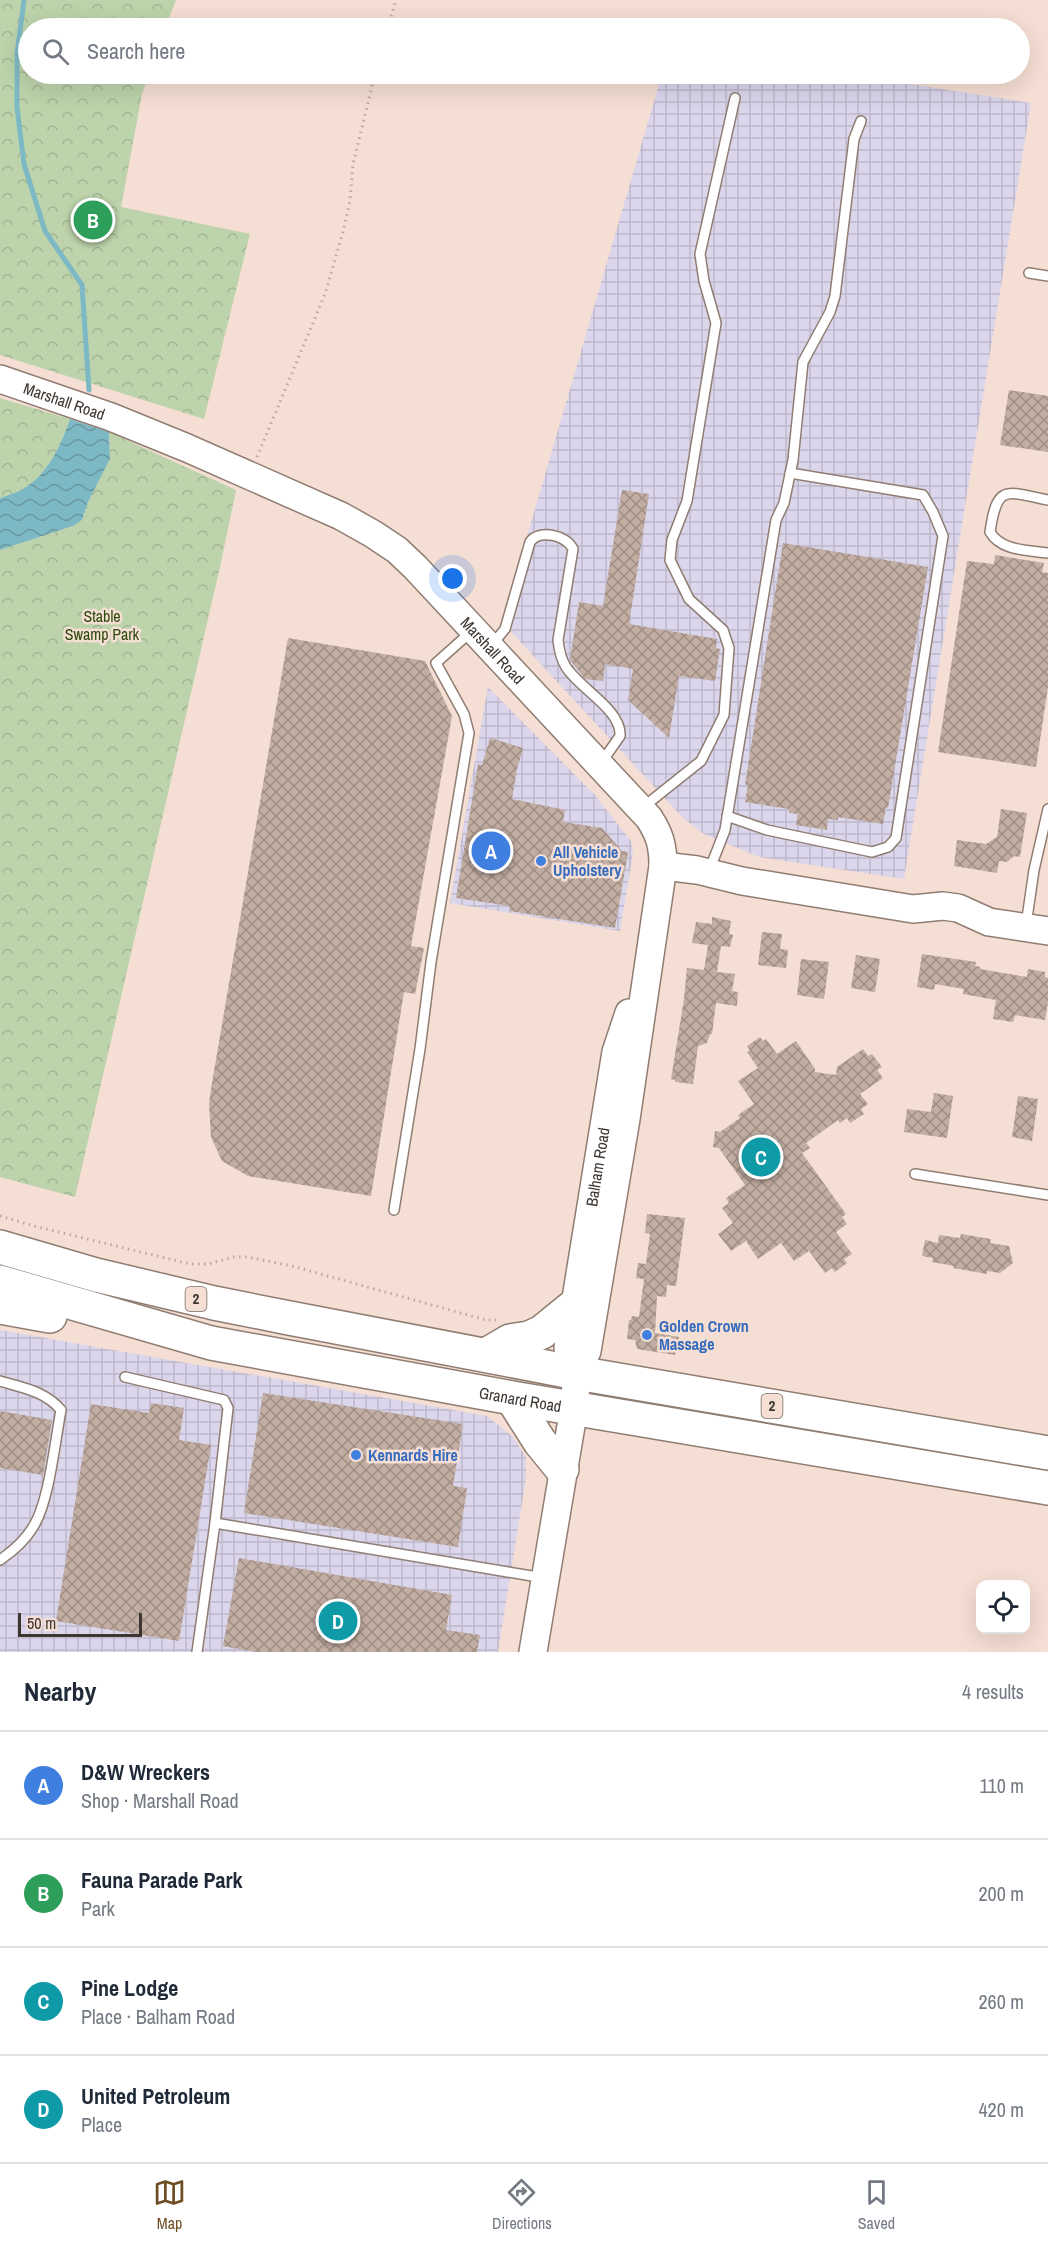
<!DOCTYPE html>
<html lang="en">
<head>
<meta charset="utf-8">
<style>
  body { margin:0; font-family:"Archivo Narrow",sans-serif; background:#f2f2f3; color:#1f2937 }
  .controls { position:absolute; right:18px; bottom:18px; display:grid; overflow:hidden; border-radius:12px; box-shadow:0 6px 24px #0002 }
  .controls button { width:54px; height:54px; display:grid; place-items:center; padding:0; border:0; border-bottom:2px solid #e0e1e3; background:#fff; color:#1f2937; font:30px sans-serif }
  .scale { position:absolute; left:18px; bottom:15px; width:124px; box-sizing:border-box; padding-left:6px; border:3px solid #3d3530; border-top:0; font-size:16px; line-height:21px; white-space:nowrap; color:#3d3530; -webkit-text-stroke:4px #f5ded3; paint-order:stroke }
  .you { position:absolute; left:453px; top:579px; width:21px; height:21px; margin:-15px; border:4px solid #fff; border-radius:50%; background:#1a73e8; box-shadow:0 0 0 9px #1a73e833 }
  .badge { display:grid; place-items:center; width:39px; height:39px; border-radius:50%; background:#6e4f24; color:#fff; font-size:20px; font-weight:700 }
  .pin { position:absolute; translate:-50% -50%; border:3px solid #fff; box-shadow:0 2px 6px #0006 }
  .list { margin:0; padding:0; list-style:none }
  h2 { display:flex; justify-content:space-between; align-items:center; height:78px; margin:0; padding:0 24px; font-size:26px }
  h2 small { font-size:20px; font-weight:400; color:#747a83 }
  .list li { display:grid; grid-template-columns:39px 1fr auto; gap:18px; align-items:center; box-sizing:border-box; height:108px; padding:0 24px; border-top:2px solid #e0e1e3 }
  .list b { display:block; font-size:22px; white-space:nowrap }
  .list p { margin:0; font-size:20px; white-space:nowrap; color:#747a83 }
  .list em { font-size:20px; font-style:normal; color:#747a83 }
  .icon { flex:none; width:33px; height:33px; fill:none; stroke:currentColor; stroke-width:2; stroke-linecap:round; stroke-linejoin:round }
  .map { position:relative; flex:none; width:1048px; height:1652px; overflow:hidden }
  .search { position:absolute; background:#fff; box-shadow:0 6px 24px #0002; left:18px; right:18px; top:18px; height:66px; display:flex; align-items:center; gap:15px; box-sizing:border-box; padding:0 21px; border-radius:33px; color:#747a83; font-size:22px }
  .sheet { height:510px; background:#fff }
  nav { display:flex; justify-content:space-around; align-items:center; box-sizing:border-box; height:84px; border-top:2px solid #e0e1e3; background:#fff; font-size:16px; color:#747a83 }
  nav a { display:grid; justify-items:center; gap:3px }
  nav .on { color:#6e4f24 }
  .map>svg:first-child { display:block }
  .industrial { fill:url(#industrial-grid) }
  .park { fill:url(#park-crowns) }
  .water { fill:url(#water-waves) }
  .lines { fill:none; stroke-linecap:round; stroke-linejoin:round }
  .stream { stroke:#7db9c4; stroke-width:5 }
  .building { fill:url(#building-cross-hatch) }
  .lane-casing { stroke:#907d72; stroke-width:12 }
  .secondary-casing { stroke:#907d72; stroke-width:30 }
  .highway-casing { stroke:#907d72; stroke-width:36 }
  .path { stroke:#bba9a0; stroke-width:3; stroke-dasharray:1.5 4.5; stroke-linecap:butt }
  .lane { stroke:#fff; stroke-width:9 }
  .secondary { stroke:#fff; stroke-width:27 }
  .highway { stroke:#fff; stroke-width:33 }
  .shop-dot { fill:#3f7fe0; stroke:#f5ded3; stroke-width:2 }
  .labels { text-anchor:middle; stroke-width:5; stroke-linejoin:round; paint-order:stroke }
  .shield { fill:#f5ded3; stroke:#746861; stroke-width:1.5 }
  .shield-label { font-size:15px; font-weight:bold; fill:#3d3530 }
  .street-label { font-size:16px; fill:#3d3530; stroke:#f5ded3 }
  .park-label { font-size:16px; fill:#2f4c0f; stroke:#f5ded3 }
  .shop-label { font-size:16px; font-weight:bold; fill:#366cbe; stroke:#f5ded3; text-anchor:start }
</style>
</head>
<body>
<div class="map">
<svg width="1048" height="1652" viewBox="0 0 1048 1652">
  <defs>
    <pattern id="industrial-grid" width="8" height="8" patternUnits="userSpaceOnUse" patternTransform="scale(1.5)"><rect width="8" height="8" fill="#dbd6ec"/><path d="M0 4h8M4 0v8" fill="none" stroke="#bdb8cb"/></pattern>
    <pattern id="park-crowns" width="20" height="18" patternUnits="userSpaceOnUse" patternTransform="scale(1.5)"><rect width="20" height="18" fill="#bcd3ab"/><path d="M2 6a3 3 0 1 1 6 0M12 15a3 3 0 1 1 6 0" fill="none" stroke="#a2b693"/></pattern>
    <pattern id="water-waves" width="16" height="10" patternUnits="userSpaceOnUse" patternTransform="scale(1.5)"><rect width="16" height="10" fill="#7db9c4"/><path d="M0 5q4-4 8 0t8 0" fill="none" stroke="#6897a0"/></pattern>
    <pattern id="building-cross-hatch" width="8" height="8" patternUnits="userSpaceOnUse" patternTransform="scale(1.5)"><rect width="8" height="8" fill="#c2ada2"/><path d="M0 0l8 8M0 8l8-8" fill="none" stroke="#9f8e84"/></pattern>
  </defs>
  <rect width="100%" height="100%" fill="#f5ded3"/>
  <g class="industrial">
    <path d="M 662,74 L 847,74 L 1031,103 L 904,879 L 759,857 L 702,833 L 682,817 L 502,622 Z"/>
    <path d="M 488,687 L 594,794 L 631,841 L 633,853 L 620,931 L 450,903 Z"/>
    <path d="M 0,1330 L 487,1416 L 513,1437 L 526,1457 L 526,1478 L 498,1652 L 0,1652 Z"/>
  </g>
  <g class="park">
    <path d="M 0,0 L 176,0 L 165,28 L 28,28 L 28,74 L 149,74 L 142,94 L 121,207 L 250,234 L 204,419 L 0,355 Z"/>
    <path d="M 0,398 L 70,419 C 61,445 48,474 23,489 C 16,493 7,495 0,498 Z"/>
    <path d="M 109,432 L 236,490 L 220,567 L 75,1197 L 0,1177 L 0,550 L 73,526 L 82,520 L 88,502 L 110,459 Z"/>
  </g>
  <path class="water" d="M 70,419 L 109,432 L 110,459 L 88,502 L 82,520 L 73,526 L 0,550 L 0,498 C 7,495 16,493 23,489 C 48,474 61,445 70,419 Z"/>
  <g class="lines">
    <path class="stream" d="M 24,0 L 17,54 L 17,107 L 24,164 L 45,231 L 82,285 L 89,390"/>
  </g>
  <g class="building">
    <path d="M 1009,390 L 1048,396 L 1048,452 L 1000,445 Z"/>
    <path d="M 622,490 L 649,494 L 629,624 L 717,639 L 716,648 L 720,649 L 715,681 L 679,676 L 669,738 L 628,700 L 633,669 L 605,664 L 603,681 L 585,679 L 570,660 L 579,602 L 603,606 Z"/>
    <path d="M 783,543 L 928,567 L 888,808 L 886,807 L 883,824 L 838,817 L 838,820 L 828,819 L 827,830 L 796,825 L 798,814 L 789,813 L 789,809 L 745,802 L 748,785 L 745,785 Z"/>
    <path d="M 995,555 L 1044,563 L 1042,572 L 1048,573 L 1048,687 L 1036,767 L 938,752 L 967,561 L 994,564 Z"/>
    <path d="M 288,638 L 425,661 L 452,716 L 411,946 L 424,948 L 415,994 L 404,992 L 371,1196 L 248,1176 L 222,1161 L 211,1137 L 209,1103 L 212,1083 Z"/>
    <path d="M 490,738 L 523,748 L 517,769 L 512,799 L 565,810 L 563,822 L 602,828 L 622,851 L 628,852 L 615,928 L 510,911 L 510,906 L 456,898 L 478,764 L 482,765 Z"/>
    <path d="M 1001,809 L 1027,813 L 1020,857 L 1014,856 L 1007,862 L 999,861 L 997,873 L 954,866 L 957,840 L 986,844 L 997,837 Z"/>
    <path d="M 712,917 L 731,921 L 729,934 L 733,935 L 730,947 L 721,946 L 717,972 L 735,974 L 732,991 L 738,992 L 737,1006 L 716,1003 L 712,1034 L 710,1034 L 707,1043 L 698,1046 L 693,1084 L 675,1082 L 675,1080 L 671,1079 L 684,999 L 687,968 L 704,970 L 708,945 L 692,943 L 696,922 L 712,924 Z"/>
    <path d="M 762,932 L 782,934 L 780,949 L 788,950 L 786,968 L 758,965 Z"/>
    <path d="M 922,954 L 976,962 L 975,966 L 980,967 L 980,969 L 1027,977 L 1028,969 L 1045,972 L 1045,977 L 1048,978 L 1048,1002 L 1045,1020 L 1015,1015 L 1013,1022 L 993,1019 L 996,1000 L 963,994 L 964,989 L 935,984 L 934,990 L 917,987 Z"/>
    <path d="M 856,955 L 880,959 L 875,992 L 851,988 Z"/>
    <path d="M 801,959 L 829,962 L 824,999 L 797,995 Z"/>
    <path d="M 760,1037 L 763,1041 L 766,1039 L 777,1054 L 796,1041 L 815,1069 L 815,1072 L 836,1075 L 837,1067 L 863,1049 L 868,1056 L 872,1054 L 882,1067 L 877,1070 L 883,1078 L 860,1094 L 868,1104 L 861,1109 L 864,1114 L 850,1123 L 847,1118 L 840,1123 L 838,1120 L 806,1143 L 810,1148 L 802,1153 L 846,1214 L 842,1217 L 847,1224 L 836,1232 L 852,1254 L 844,1259 L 847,1263 L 835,1272 L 832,1268 L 825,1273 L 809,1251 L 794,1261 L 781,1243 L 758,1259 L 746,1241 L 731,1251 L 718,1234 L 733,1223 L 722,1208 L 729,1203 L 726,1198 L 745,1185 L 719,1148 L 713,1147 L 715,1131 L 720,1132 L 740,1118 L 738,1115 L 754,1104 L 738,1081 L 758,1068 L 747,1052 L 750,1051 L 747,1046 Z"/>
    <path d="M 934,1093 L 953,1096 L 947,1138 L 904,1132 L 907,1109 L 931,1112 Z"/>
    <path d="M 1018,1096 L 1038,1099 L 1032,1141 L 1012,1137 Z"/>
    <path d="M 647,1214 L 685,1218 L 676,1286 L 667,1285 L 666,1297 L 657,1296 L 655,1333 L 679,1337 L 675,1355 L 637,1349 L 635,1340 L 627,1339 L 629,1320 L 631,1320 L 632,1316 L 639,1317 L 644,1279 L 636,1278 L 638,1263 L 646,1264 L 650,1234 L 645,1233 Z"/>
    <path d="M 961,1234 L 991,1239 L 990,1243 L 1009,1246 L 1013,1263 L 1000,1273 L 987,1271 L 987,1274 L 953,1268 L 954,1266 L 932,1262 L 933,1258 L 922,1256 L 925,1240 L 938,1243 L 939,1235 L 960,1238 Z"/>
    <path d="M 263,1393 L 463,1424 L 453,1486 L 467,1488 L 458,1547 L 244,1513 Z"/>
    <path d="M 151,1403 L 184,1408 L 179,1440 L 211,1445 L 179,1641 L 56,1621 L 91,1404 L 149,1413 Z"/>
    <path d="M 0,1411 L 52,1420 L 43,1475 L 0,1468 Z"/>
    <path d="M 239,1558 L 452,1595 L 446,1630 L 480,1635 L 477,1652 L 255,1652 L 223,1646 Z"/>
  </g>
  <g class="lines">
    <g class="lane-casing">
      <g id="lane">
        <path d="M 1029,273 L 1048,276"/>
        <path d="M 1048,500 C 1005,491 997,484 990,532 C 1001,551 1027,550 1048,553"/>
        <path d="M 491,646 L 505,629 L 530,542 C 539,529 567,535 573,549 L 558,640 C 559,650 561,659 566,667 C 580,689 622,710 620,736 L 601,763"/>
        <path d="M 642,808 L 701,761 L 724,715 L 729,648 L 723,630 L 689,599 L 670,560 L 672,540 L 687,501 L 716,323 L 704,281 L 700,254 L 735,98"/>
        <path d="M 727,816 L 767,830 L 872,852 L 888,847 L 896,838 L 943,536 L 933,512 L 923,495 L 790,473"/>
        <path d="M 709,871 L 725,830 L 776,520 L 784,503 L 793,460 L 803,362 L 830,312 L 835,296 L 854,139 L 861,121"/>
        <path d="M 1026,925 L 1034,870 L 1048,809"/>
        <path d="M 915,1174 L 1048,1195"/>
        <path d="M 394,1210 L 420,1049 L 431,962 L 469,733 L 464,714 L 436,663 L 472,631"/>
        <path d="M 125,1377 L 224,1400 L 228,1408 L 215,1523 L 197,1652"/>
        <path d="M 0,1381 C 23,1388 45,1391 61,1410 C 55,1441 49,1503 33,1527 C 25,1541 13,1551 0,1560"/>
        <path d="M 215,1523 L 544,1578"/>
      </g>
    </g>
    <g class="secondary-casing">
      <g id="secondary">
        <path id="s1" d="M 0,379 L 111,417 L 187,448 L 341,516 L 373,534 L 397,550 L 415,567 L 649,818 C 660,835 663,846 663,866 L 626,1119 L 587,1351 L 577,1373 L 574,1408 L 533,1652"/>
        <path d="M 663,866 L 697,870 L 742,881 L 913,909 L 943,906 L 958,908 L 989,922 L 1048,931"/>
        <path id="s2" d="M 577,1373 L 568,1348 L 616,1052 L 629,1013"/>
      </g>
    </g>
    <g class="highway-casing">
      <g id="highway">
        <path d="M 0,1247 L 96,1275 L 214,1303 L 284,1317 L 577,1373 L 1048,1453"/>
        <path id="s3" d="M 0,1282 L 211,1343 L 512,1398 L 1048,1488"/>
        <path d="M 0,1307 L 50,1316"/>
        <path d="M 486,1355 L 510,1341 L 529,1338 L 542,1332 L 574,1306"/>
        <path d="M 512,1398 L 540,1442 L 562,1469"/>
      </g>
    </g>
    <g class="path">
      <path d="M 388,28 L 396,0"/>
      <path d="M 257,457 L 325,294 L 343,232 L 350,201 L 353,164 L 375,74"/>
      <path d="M 0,1216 L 34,1226 L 190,1264 L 208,1264 L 234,1257 L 248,1257 L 292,1266 L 486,1320 L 496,1320"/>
    </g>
    <use href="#lane" class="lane"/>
    <use href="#secondary" class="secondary"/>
    <use href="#highway" class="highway"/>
  </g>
  <g class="shop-dot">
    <circle cx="541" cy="861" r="6"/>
    <circle cx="647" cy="1335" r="6"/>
    <circle cx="356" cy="1455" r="6"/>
  </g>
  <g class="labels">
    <g class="shield">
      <rect x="185.5" y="1287" width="21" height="24" rx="4.5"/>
      <rect x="761.5" y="1394" width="21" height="24" rx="4.5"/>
    </g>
    <g class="shield-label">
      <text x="196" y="1304">2</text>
      <text x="772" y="1411">2</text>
    </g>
    <g class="street-label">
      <text dy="6" stroke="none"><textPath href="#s1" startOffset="68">Marshall Road</textPath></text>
      <text dy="6" stroke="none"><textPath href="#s1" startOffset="572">Marshall Road</textPath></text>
      <text dy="6" stroke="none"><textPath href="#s2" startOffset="210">Balham Road</textPath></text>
      <text dy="6" stroke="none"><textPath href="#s3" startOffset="534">Granard Road</textPath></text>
    </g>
    <g class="park-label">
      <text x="102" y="622">Stable<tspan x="102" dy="18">Swamp Park</tspan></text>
    </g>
    <g class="shop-label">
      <text x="553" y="858">All Vehicle<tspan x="553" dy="18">Upholstery</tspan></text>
      <text x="659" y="1332">Golden Crown<tspan x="659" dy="18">Massage</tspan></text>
      <text x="368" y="1461">Kennards Hire</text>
    </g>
  </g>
</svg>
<div class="controls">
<button><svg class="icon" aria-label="locate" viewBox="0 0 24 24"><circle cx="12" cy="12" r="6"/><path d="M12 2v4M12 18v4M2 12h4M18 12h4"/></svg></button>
</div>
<div class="scale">50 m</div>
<div class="you"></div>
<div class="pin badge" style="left:491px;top:851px;background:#3f7fe0">A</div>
<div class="pin badge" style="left:93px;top:220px;background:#2e9e5b">B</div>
<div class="pin badge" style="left:761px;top:1157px;background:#0f9aa8">C</div>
<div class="pin badge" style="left:338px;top:1621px;background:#0f9aa8">D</div>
<div class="search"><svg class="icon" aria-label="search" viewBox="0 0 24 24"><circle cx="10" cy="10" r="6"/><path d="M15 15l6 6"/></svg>Search here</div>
</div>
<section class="sheet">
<h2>Nearby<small>4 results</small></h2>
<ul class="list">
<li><span class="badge" style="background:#3f7fe0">A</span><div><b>D&amp;W Wreckers</b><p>Shop · Marshall Road</p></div><em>110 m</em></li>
<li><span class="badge" style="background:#2e9e5b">B</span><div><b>Fauna Parade Park</b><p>Park</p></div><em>200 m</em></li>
<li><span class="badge" style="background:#0f9aa8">C</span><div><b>Pine Lodge</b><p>Place · Balham Road</p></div><em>260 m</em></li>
<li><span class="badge" style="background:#0f9aa8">D</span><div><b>United Petroleum</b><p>Place</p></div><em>420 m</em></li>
</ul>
</section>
<nav>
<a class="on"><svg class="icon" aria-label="map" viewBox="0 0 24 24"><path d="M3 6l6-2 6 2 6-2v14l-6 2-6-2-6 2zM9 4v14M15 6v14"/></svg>Map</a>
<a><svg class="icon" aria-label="directions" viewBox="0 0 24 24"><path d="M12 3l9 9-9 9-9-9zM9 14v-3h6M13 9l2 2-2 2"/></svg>Directions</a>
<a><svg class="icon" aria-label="saved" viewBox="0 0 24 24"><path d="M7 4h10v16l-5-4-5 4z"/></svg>Saved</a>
</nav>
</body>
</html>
